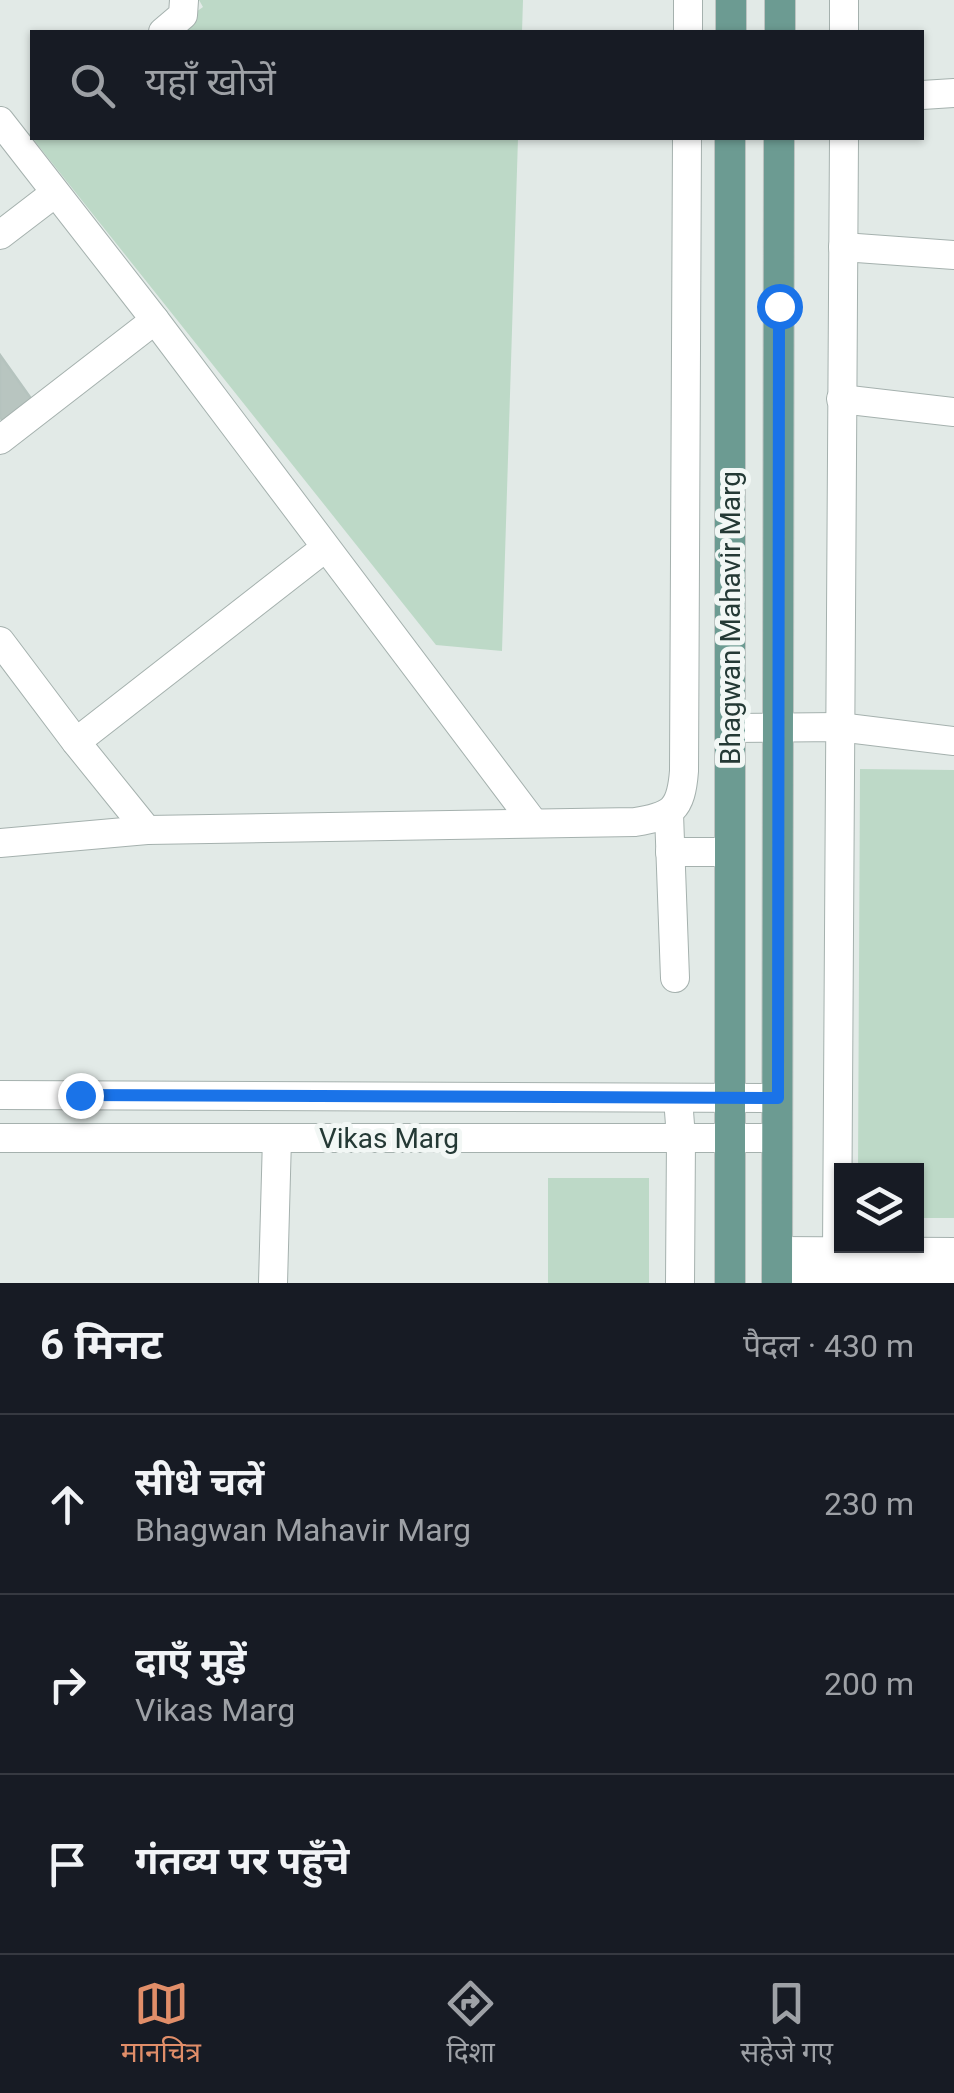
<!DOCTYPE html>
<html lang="hi">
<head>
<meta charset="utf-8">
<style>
  body { margin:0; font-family:Roboto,"Noto Sans Devanagari",sans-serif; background:#242831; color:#f1f3f6 }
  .controls { position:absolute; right:30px; bottom:30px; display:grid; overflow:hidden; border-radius:0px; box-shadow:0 2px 8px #0004 }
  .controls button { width:90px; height:90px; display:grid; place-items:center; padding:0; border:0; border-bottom:2px solid #363941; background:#171b24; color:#f1f3f6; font:50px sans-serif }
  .stop { position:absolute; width:30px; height:30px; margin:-22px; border:8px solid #1a73e8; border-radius:50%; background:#fff }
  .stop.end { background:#1a73e8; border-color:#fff; box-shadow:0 2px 10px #0008 }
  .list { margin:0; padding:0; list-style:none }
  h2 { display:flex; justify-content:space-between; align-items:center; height:130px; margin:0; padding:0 40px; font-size:42px }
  h2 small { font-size:32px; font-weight:400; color:#9ea1a6 }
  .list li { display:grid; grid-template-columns:65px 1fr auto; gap:30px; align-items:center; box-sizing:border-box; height:180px; padding:0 40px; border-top:2px solid #363941 }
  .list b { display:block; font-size:38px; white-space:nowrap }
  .list p { margin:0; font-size:32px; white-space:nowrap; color:#9ea1a6 }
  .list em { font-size:32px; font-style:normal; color:#9ea1a6 }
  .icon { flex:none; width:55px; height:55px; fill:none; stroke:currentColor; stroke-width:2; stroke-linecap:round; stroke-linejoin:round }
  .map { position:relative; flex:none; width:954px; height:1283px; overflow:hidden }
  .search { position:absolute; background:#171b24; box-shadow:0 2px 8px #0004; left:30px; right:30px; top:30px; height:110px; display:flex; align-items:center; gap:25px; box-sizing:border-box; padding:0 35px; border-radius:0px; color:#9ea1a6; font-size:38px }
  .sheet { height:670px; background:#171b24 }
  nav { display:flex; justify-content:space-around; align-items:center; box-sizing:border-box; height:140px; border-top:2px solid #363941; background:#171b24; font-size:28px; color:#9ea1a6 }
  nav a { display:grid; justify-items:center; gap:5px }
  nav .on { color:#e18e69 }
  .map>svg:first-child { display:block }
  .green { fill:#bdd9c7 }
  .building { fill:#b8c5c0; stroke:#b5c3be; stroke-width:2.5 }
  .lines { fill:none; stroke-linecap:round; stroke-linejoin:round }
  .minor-casing { stroke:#a5b1ae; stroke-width:30 }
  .major-casing { stroke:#bdc4c2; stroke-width:32 }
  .minor { stroke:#fff; stroke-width:28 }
  .major { stroke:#6c9b92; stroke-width:30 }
  .route { stroke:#1a73e8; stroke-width:12 }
  .labels { text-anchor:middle; stroke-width:10; stroke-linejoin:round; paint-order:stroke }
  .street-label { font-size:28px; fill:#243935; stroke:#f2f7f5 }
</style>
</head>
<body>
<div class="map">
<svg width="954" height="1283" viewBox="0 0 954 1283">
  <rect width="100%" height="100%" fill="#e2eae7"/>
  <g class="green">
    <path d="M 199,0 L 523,0 L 522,32 L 168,32 L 203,7 Z"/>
    <path d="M 32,131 L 32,138 L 518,138 L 502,651 L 436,645 L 29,134 Z"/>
    <path d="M 860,769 L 954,770 L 954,1218 L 917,1218 L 916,1170 L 858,1170 Z"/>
    <rect x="548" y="1178" width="101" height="105"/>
  </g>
  <path class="building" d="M 0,355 L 37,407 L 8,428 L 0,417 Z"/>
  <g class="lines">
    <g class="minor-casing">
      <g id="minor">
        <path d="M 844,0 L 844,32"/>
        <path d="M 163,32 L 183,15 L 184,0"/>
        <path d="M 688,32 L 688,0"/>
        <path d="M 922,95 L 954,93"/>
        <path d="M 0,121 L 155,320 L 533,822"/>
        <path d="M 0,235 L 55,193"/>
        <path d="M 843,247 L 954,255"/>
        <path d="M 841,399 L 954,412"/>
        <path d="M 0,440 L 155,320"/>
        <path d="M 0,641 L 76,742 L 147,830"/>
        <path d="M 730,728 L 839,727 L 954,741"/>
        <path d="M 76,742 L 325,548"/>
        <path d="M 669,814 L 675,978"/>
        <path d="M 0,843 L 147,830 L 635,822 C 672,816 681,810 684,771 L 687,138"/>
        <path d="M 670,852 L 730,852"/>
        <path d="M 0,1095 L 778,1098"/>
        <path d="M 678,1098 L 681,1138 L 680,1283"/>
        <path d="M 0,1138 L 777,1138"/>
        <path d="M 777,1251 L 954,1252"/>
        <path d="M 837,1252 L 844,138"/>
        <path d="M 777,1279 L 954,1278"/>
        <path d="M 273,1283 L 277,1138"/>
      </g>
    </g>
    <g class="major-casing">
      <g id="major">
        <path d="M 731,32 L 731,0"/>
        <path d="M 780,32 L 780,0"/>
        <path d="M 730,138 L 730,1283"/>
        <path d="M 777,1283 L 779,138"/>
      </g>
    </g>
    <use href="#minor" class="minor"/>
    <use href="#major" class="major"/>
  </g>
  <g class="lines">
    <path class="route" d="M 80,1095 L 778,1098 L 779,306"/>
  </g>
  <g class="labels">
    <g class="street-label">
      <text transform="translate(730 618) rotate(-90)" y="10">Bhagwan Mahavir Marg</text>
      <text x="389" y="1148">Vikas Marg</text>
    </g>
  </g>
</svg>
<div class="controls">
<button><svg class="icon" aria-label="layers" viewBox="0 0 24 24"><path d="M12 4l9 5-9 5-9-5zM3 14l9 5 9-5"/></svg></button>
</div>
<div class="stop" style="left:779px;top:306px"></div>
<div class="stop end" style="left:80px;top:1095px"></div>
<div class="search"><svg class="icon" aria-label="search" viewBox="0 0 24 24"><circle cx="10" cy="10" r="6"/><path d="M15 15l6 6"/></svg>यहाँ खोजें</div>
</div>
<section class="sheet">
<h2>6 मिनट<small>पैदल · 430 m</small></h2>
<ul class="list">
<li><svg class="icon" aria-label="ahead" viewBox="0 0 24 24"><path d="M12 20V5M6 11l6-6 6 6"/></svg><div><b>सीधे चलें</b><p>Bhagwan Mahavir Marg</p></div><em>230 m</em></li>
<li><svg class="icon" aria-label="right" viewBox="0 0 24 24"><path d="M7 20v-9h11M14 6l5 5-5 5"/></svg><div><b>दाएँ मुड़ें</b><p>Vikas Marg</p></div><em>200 m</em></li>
<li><svg class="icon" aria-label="arrive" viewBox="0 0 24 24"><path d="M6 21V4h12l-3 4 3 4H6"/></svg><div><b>गंतव्य पर पहुँचे</b></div></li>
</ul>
</section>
<nav>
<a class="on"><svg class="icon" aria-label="map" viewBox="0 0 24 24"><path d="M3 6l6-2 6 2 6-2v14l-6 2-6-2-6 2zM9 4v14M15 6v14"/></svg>मानचित्र</a>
<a><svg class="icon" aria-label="directions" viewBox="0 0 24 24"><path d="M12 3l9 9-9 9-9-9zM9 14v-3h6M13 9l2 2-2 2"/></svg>दिशा</a>
<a><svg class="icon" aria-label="saved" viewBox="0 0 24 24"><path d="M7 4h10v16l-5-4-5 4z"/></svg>सहेजे गए</a>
</nav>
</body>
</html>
